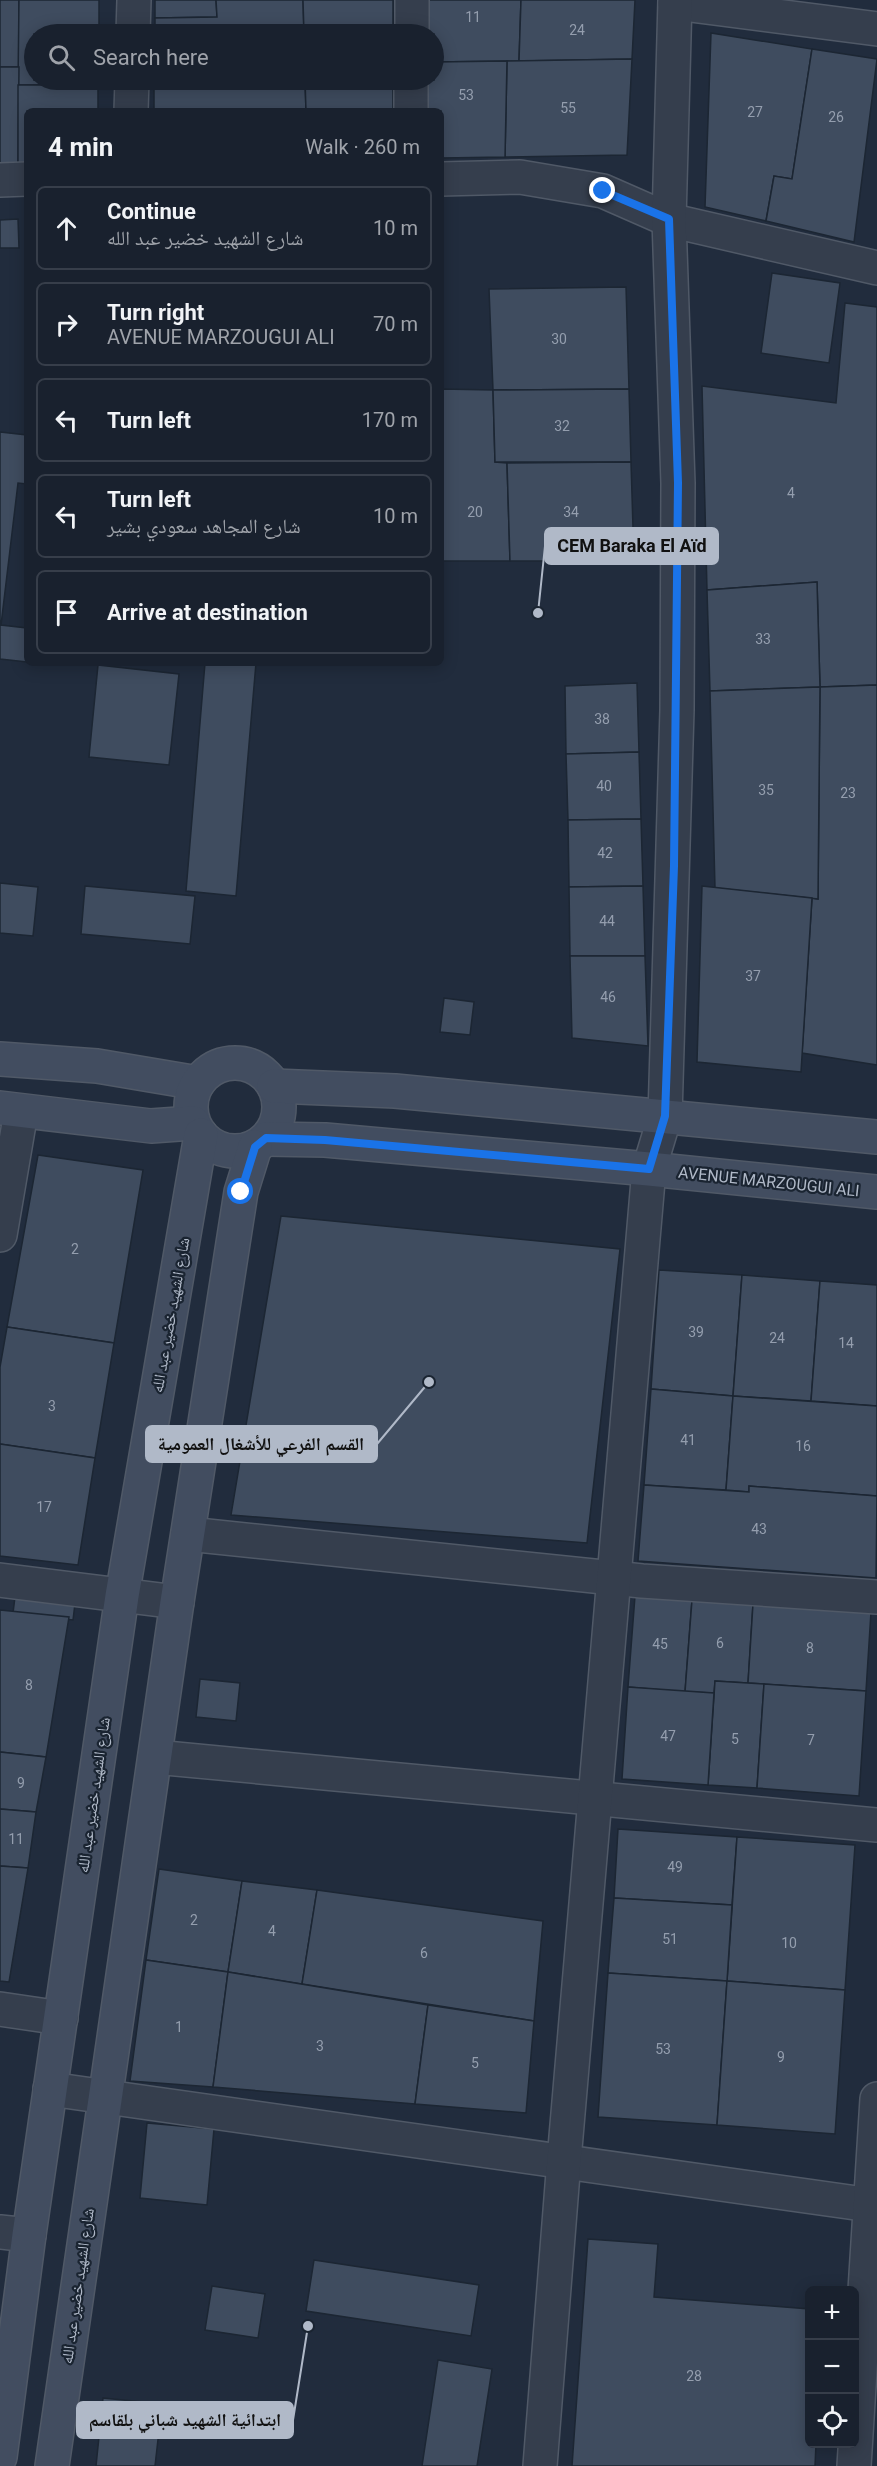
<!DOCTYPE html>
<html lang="en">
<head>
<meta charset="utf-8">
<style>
  body { margin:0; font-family:Roboto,"Noto Naskh Arabic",sans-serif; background:#262e3a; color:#f1f3f6 }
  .controls { position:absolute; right:18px; bottom:18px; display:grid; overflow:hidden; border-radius:9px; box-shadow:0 3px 15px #0003 }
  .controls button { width:54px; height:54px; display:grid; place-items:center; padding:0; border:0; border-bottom:2px solid #373e4a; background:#19212e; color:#f1f3f6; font:30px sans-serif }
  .stop { position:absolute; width:18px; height:18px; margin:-14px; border:4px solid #1a73e8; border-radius:50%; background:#fff }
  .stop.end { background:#1a73e8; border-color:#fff; box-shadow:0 2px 6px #0008 }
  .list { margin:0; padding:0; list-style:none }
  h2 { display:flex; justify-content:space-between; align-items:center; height:78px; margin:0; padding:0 24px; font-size:26px }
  h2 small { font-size:20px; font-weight:400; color:#9fa3aa }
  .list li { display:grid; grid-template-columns:39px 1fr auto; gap:18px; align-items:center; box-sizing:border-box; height:84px; margin:0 12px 12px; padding:0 12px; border:2px solid #373e4a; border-radius:9px }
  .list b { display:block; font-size:22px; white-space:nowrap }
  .list p { margin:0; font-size:20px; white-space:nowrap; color:#9fa3aa }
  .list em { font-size:20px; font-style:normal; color:#9fa3aa }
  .icon { flex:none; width:33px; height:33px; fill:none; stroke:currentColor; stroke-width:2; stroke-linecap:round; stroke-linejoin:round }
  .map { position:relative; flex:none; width:877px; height:2466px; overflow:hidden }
  .search { position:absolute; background:#19212e; box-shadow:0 3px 15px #0003; left:24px; top:24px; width:420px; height:66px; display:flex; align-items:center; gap:15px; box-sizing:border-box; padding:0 21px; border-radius:33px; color:#9fa3aa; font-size:22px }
  .panel { position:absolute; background:#19212e; box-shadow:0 3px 15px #0003; left:24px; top:108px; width:420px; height:558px; border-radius:9px }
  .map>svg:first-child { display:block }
  .building { fill:#3f4c5f; stroke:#1c2633; stroke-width:1.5 }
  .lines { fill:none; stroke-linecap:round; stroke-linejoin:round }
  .street-casing { stroke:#505967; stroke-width:36 }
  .secondary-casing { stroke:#505967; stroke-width:36 }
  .street { stroke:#353e4d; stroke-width:33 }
  .secondary { stroke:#424d60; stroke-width:33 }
  .route { stroke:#1a73e8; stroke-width:8 }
  .labels { text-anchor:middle; stroke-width:4.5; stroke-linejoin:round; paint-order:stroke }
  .number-label { font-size:14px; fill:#949eae }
  .street-label { font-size:16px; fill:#b0b9c8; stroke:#1a2431 }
  .leader { fill:none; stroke:#b0b9c8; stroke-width:2 }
  .callout-dot { fill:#b0b9c8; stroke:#1a2431; stroke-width:2 }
  .callout { fill:#b0b9c8; stroke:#b0b9c8; stroke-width:2 }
  .callout-label { font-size:18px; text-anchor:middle; font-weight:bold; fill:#111 }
</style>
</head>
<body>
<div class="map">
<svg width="877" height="2466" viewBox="0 0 877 2466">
  <rect width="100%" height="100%" fill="#212c3d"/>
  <g class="building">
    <rect x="0" y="0" width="19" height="67"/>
    <path d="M 19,0 L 99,0 L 99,34 L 34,34 L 34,80 L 98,80 L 98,85 L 18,85 Z"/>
    <path d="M 155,0 L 216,0 L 217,17 L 155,18 Z"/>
    <path d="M 216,0 L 303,0 L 304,34 L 155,34 L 155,18 L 217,17 Z"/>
    <path d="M 303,0 L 393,0 L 393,34 L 304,34 Z"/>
    <path d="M 427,0 L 521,0 L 519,61 L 434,62 L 434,34 L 426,34 Z"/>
    <path d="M 521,0 L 635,0 L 632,59 L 519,61 Z"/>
    <path d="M 711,33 L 812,49 L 792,179 L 774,176 L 766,221 L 705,207 Z"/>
    <path d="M 812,49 L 877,59 L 854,242 L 766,221 L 774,176 L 792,179 Z"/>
    <path d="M 632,59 L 627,155 L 505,157 L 507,61 Z"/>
    <path d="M 507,61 L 505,157 L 441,158 L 441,111 L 425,111 L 425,80 L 434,80 L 434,62 Z"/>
    <path d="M 0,67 L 19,67 L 18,168 L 0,168 Z"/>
    <path d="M 154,80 L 305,80 L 306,111 L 154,111 Z"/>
    <path d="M 305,80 L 393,80 L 393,111 L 306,111 Z"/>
    <path d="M 18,85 L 98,85 L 98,111 L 27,111 L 27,168 L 18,168 Z"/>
    <path d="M 18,219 L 19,248 L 0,248 L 0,220 Z"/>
    <path d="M 772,273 L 840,283 L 829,363 L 761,353 Z"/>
    <path d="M 626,287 L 629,389 L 493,390 L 489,289 Z"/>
    <path d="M 845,303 L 877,307 L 877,685 L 820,687 L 817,582 L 707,590 L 702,386 L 836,403 Z"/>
    <path d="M 441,389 L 493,390 L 495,462 L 507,463 L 510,561 L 441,561 Z"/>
    <path d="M 629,389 L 631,462 L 495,462 L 493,390 Z"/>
    <path d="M 0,432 L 27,435 L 27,484 L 18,483 L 1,625 L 27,628 L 27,662 L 0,659 Z"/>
    <path d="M 631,462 L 634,561 L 510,561 L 507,463 Z"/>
    <path d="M 817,582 L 820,687 L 710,691 L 707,590 Z"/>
    <path d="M 205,663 L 256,663 L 236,896 L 186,891 Z"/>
    <path d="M 98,665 L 179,674 L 169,765 L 89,757 Z"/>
    <path d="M 637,683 L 639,752 L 566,754 L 565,686 Z"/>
    <path d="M 877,685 L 877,1065 L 802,1053 L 812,898 L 818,899 L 820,687 Z"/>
    <path d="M 820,687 L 818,899 L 715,888 L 710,691 Z"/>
    <path d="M 639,752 L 641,819 L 568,820 L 566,754 Z"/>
    <path d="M 641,819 L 643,886 L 569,887 L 568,820 Z"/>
    <path d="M 0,883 L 38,887 L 33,936 L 0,933 Z"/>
    <path d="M 85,886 L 195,896 L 190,944 L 81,934 Z"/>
    <path d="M 643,886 L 645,956 L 570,956 L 569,887 Z"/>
    <path d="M 702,886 L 812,898 L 801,1072 L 697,1062 Z"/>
    <path d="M 570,956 L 645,956 L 648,1046 L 572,1038 Z"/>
    <path d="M 444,998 L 474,1002 L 470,1035 L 440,1032 Z"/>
    <path d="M 38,1155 L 143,1170 L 114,1343 L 7,1327 Z"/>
    <path d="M 281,1216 L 620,1249 L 587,1543 L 231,1515 Z"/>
    <path d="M 659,1270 L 742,1275 L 733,1396 L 651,1389 Z"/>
    <path d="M 742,1275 L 820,1281 L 811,1401 L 733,1396 Z"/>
    <path d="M 820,1281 L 877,1285 L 877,1406 L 811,1401 Z"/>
    <path d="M 7,1327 L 114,1343 L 95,1458 L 0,1444 L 0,1367 Z"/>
    <path d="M 651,1389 L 733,1396 L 726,1490 L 644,1485 Z"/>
    <path d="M 733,1396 L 877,1406 L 877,1496 L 749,1486 L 749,1492 L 726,1490 Z"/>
    <path d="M 0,1444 L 95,1458 L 78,1565 L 0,1556 Z"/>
    <path d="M 644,1485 L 749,1492 L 749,1486 L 877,1496 L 876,1578 L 638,1561 Z"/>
    <path d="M 17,1581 L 77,1587 L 73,1620 L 13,1613 Z"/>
    <path d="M 635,1596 L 692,1600 L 685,1692 L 628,1687 Z"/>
    <path d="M 692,1600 L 753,1604 L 748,1683 L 715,1681 L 714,1693 L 685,1692 Z"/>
    <path d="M 753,1604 L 871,1612 L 866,1691 L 748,1683 Z"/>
    <path d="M 0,1610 L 69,1617 L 46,1757 L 0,1752 Z"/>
    <path d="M 200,1679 L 240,1683 L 236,1721 L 196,1717 Z"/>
    <path d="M 715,1681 L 764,1684 L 757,1788 L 708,1785 Z"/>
    <path d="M 764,1684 L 866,1691 L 859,1796 L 757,1788 Z"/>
    <path d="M 628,1687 L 714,1693 L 708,1785 L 622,1779 Z"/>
    <path d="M 0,1752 L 46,1757 L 36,1812 L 0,1809 Z"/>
    <path d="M 0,1809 L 36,1812 L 28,1868 L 0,1866 Z"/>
    <path d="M 618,1829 L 737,1837 L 732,1905 L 614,1898 Z"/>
    <path d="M 737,1837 L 855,1845 L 845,1990 L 727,1981 Z"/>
    <path d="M 0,1866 L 28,1868 L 9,1982 L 0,1981 Z"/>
    <path d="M 159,1869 L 242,1881 L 228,1972 L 146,1960 Z"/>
    <path d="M 242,1881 L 317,1890 L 302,1984 L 228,1972 Z"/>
    <path d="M 317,1890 L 543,1921 L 534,2021 L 302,1984 Z"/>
    <path d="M 614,1898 L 732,1905 L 727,1981 L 608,1973 Z"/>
    <path d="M 146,1960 L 228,1972 L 213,2087 L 130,2081 Z"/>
    <path d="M 228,1972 L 428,2005 L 415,2104 L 213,2087 Z"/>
    <path d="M 608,1973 L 727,1981 L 717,2125 L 598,2117 Z"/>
    <path d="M 727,1981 L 845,1990 L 835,2134 L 717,2125 Z"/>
    <path d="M 428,2005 L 534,2021 L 526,2113 L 415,2104 Z"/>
    <path d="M 147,2123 L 214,2129 L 207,2205 L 140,2198 Z"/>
    <path d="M 588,2239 L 658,2244 L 654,2297 L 810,2309 L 810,2444 L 816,2444 L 815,2466 L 572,2466 Z"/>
    <path d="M 314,2260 L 479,2285 L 471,2336 L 306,2311 Z"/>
    <path d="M 212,2286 L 265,2294 L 258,2338 L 205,2330 Z"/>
    <path d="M 438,2360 L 492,2369 L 477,2466 L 422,2466 Z"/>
    <path d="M 103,2398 L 162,2404 L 155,2466 L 96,2466 Z"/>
  </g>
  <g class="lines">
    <g class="street-casing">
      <g id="street">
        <path d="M 675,3 L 877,29"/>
        <path d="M 133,34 L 134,0"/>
        <path d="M 412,34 L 412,0"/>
        <path d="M 131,111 L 132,80"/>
        <path d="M 411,111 L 411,80"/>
        <path d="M 441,179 L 520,177 L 603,191 L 669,220 L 877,268"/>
        <path d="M 0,180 L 27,179"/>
        <path d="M 0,1235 L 21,1112"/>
        <path d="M 188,1534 L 642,1581 L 877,1597"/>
        <path d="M 0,1580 L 177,1602"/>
        <path d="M 155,1757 L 877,1825"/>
        <path d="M 0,2009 L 61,2018"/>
        <path d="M 50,2089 L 877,2206"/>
        <path d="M 0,2232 L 29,2235"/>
        <path d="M 540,2466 L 564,2160 L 649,1169 L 665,1116 L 677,710 L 678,483 L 669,220 L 675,0"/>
        <path d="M 854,2466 L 877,2099"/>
      </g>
    </g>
    <g class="secondary-casing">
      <g id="secondary">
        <path d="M 0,1059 L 97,1066 L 198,1083"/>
        <circle cx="235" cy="1107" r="44"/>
        <path d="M 274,1086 L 395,1091 L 877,1137"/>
        <path d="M 0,1108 L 151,1126 L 193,1123"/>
        <path d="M 266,1139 L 325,1140 L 649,1169 L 877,1192"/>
        <path d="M 0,2457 L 29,2235 L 122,1596 L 201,1135"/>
        <path d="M 52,2466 L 177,1602 L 241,1192 L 255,1147"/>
      </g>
    </g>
    <use href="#street" class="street"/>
    <use href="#secondary" class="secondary"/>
  </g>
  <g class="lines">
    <path class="route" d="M 241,1192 L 255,1147 L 266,1138 L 325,1140 L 649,1169 L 665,1116 L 674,866 L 678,483 L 669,219 L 603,191"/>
  </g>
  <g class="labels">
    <g class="number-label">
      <text x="473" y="22">11</text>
      <text x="577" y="35">24</text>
      <text x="466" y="100">53</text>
      <text x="568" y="113">55</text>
      <text x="755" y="117">27</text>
      <text x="836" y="122">26</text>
      <text x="559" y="344">30</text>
      <text x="562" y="431">32</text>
      <text x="791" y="498">4</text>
      <text x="475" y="517">20</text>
      <text x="571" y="517">34</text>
      <text x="763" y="644">33</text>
      <text x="602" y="724">38</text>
      <text x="604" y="791">40</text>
      <text x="766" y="795">35</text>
      <text x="848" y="798">23</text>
      <text x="605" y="858">42</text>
      <text x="607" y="926">44</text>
      <text x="753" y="981">37</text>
      <text x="608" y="1002">46</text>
      <text x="75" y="1254">2</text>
      <text x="696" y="1337">39</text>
      <text x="777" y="1343">24</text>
      <text x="846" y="1348">14</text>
      <text x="52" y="1411">3</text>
      <text x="688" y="1445">41</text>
      <text x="803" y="1451">16</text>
      <text x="44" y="1512">17</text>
      <text x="759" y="1534">43</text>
      <text x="720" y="1648">6</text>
      <text x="660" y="1649">45</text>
      <text x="810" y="1653">8</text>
      <text x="29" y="1690">8</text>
      <text x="668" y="1741">47</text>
      <text x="735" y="1744">5</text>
      <text x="811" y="1745">7</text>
      <text x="21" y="1788">9</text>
      <text x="16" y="1844">11</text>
      <text x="675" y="1872">49</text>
      <text x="194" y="1925">2</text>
      <text x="272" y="1936">4</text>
      <text x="670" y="1944">51</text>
      <text x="789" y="1948">10</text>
      <text x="424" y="1958">6</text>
      <text x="179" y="2032">1</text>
      <text x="320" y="2051">3</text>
      <text x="663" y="2054">53</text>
      <text x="781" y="2062">9</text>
      <text x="475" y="2068">5</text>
      <text x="694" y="2381">28</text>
    </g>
    <g class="street-label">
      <text transform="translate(769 1181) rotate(6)" y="6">AVENUE MARZOUGUI ALI</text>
      <text transform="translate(170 1315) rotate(-80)" y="6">شارع الشهيد خضير عبد الله</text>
      <text transform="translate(93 1795) rotate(-82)" y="6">شارع الشهيد خضير عبد الله</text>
      <text transform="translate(77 2286) rotate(-82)" y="6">شارع الشهيد خضير عبد الله</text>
    </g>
  </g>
  <path class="leader" d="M538 613L545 546M429 1382L377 1444M308 2326L293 2420"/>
  <g class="callout-dot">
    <circle cx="538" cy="613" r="6"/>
    <circle cx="429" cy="1382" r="6"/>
    <circle cx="308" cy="2326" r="6"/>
  </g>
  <g class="callout">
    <rect x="545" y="528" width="173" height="36" rx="6"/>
    <rect x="146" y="1426" width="231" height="36" rx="6"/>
    <rect x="77" y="2402" width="216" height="36" rx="6"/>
  </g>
  <g class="callout-label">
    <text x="632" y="552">CEM Baraka El Aïd</text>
    <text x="261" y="1450">القسم الفرعي للأشغال العمومية</text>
    <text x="185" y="2426">ابتدائية الشهيد شباني بلقاسم</text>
  </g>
</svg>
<div class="controls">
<button>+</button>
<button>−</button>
<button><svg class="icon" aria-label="locate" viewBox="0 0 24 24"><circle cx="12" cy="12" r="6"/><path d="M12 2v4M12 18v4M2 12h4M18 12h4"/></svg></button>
</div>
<div class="stop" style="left:241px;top:1192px"></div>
<div class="stop end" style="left:603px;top:191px"></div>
<div class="search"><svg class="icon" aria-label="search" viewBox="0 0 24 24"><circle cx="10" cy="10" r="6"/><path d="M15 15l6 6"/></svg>Search here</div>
<section class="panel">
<h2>4 min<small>Walk · 260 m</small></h2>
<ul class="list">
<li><svg class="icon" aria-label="ahead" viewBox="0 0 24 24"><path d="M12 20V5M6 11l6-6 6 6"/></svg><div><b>Continue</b><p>شارع الشهيد خضير عبد الله</p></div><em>10 m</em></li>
<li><svg class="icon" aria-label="right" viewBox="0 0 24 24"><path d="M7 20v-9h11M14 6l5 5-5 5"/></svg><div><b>Turn right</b><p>AVENUE MARZOUGUI ALI</p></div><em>70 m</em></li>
<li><svg class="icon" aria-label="left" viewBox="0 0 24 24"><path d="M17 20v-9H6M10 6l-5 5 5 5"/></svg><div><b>Turn left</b></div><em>170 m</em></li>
<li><svg class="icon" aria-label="left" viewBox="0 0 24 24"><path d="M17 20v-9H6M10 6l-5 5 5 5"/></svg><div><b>Turn left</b><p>شارع المجاهد سعودي بشير</p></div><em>10 m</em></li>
<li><svg class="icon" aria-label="arrive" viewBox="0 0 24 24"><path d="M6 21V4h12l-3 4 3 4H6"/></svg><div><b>Arrive at destination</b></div></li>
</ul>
</section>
</div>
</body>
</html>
